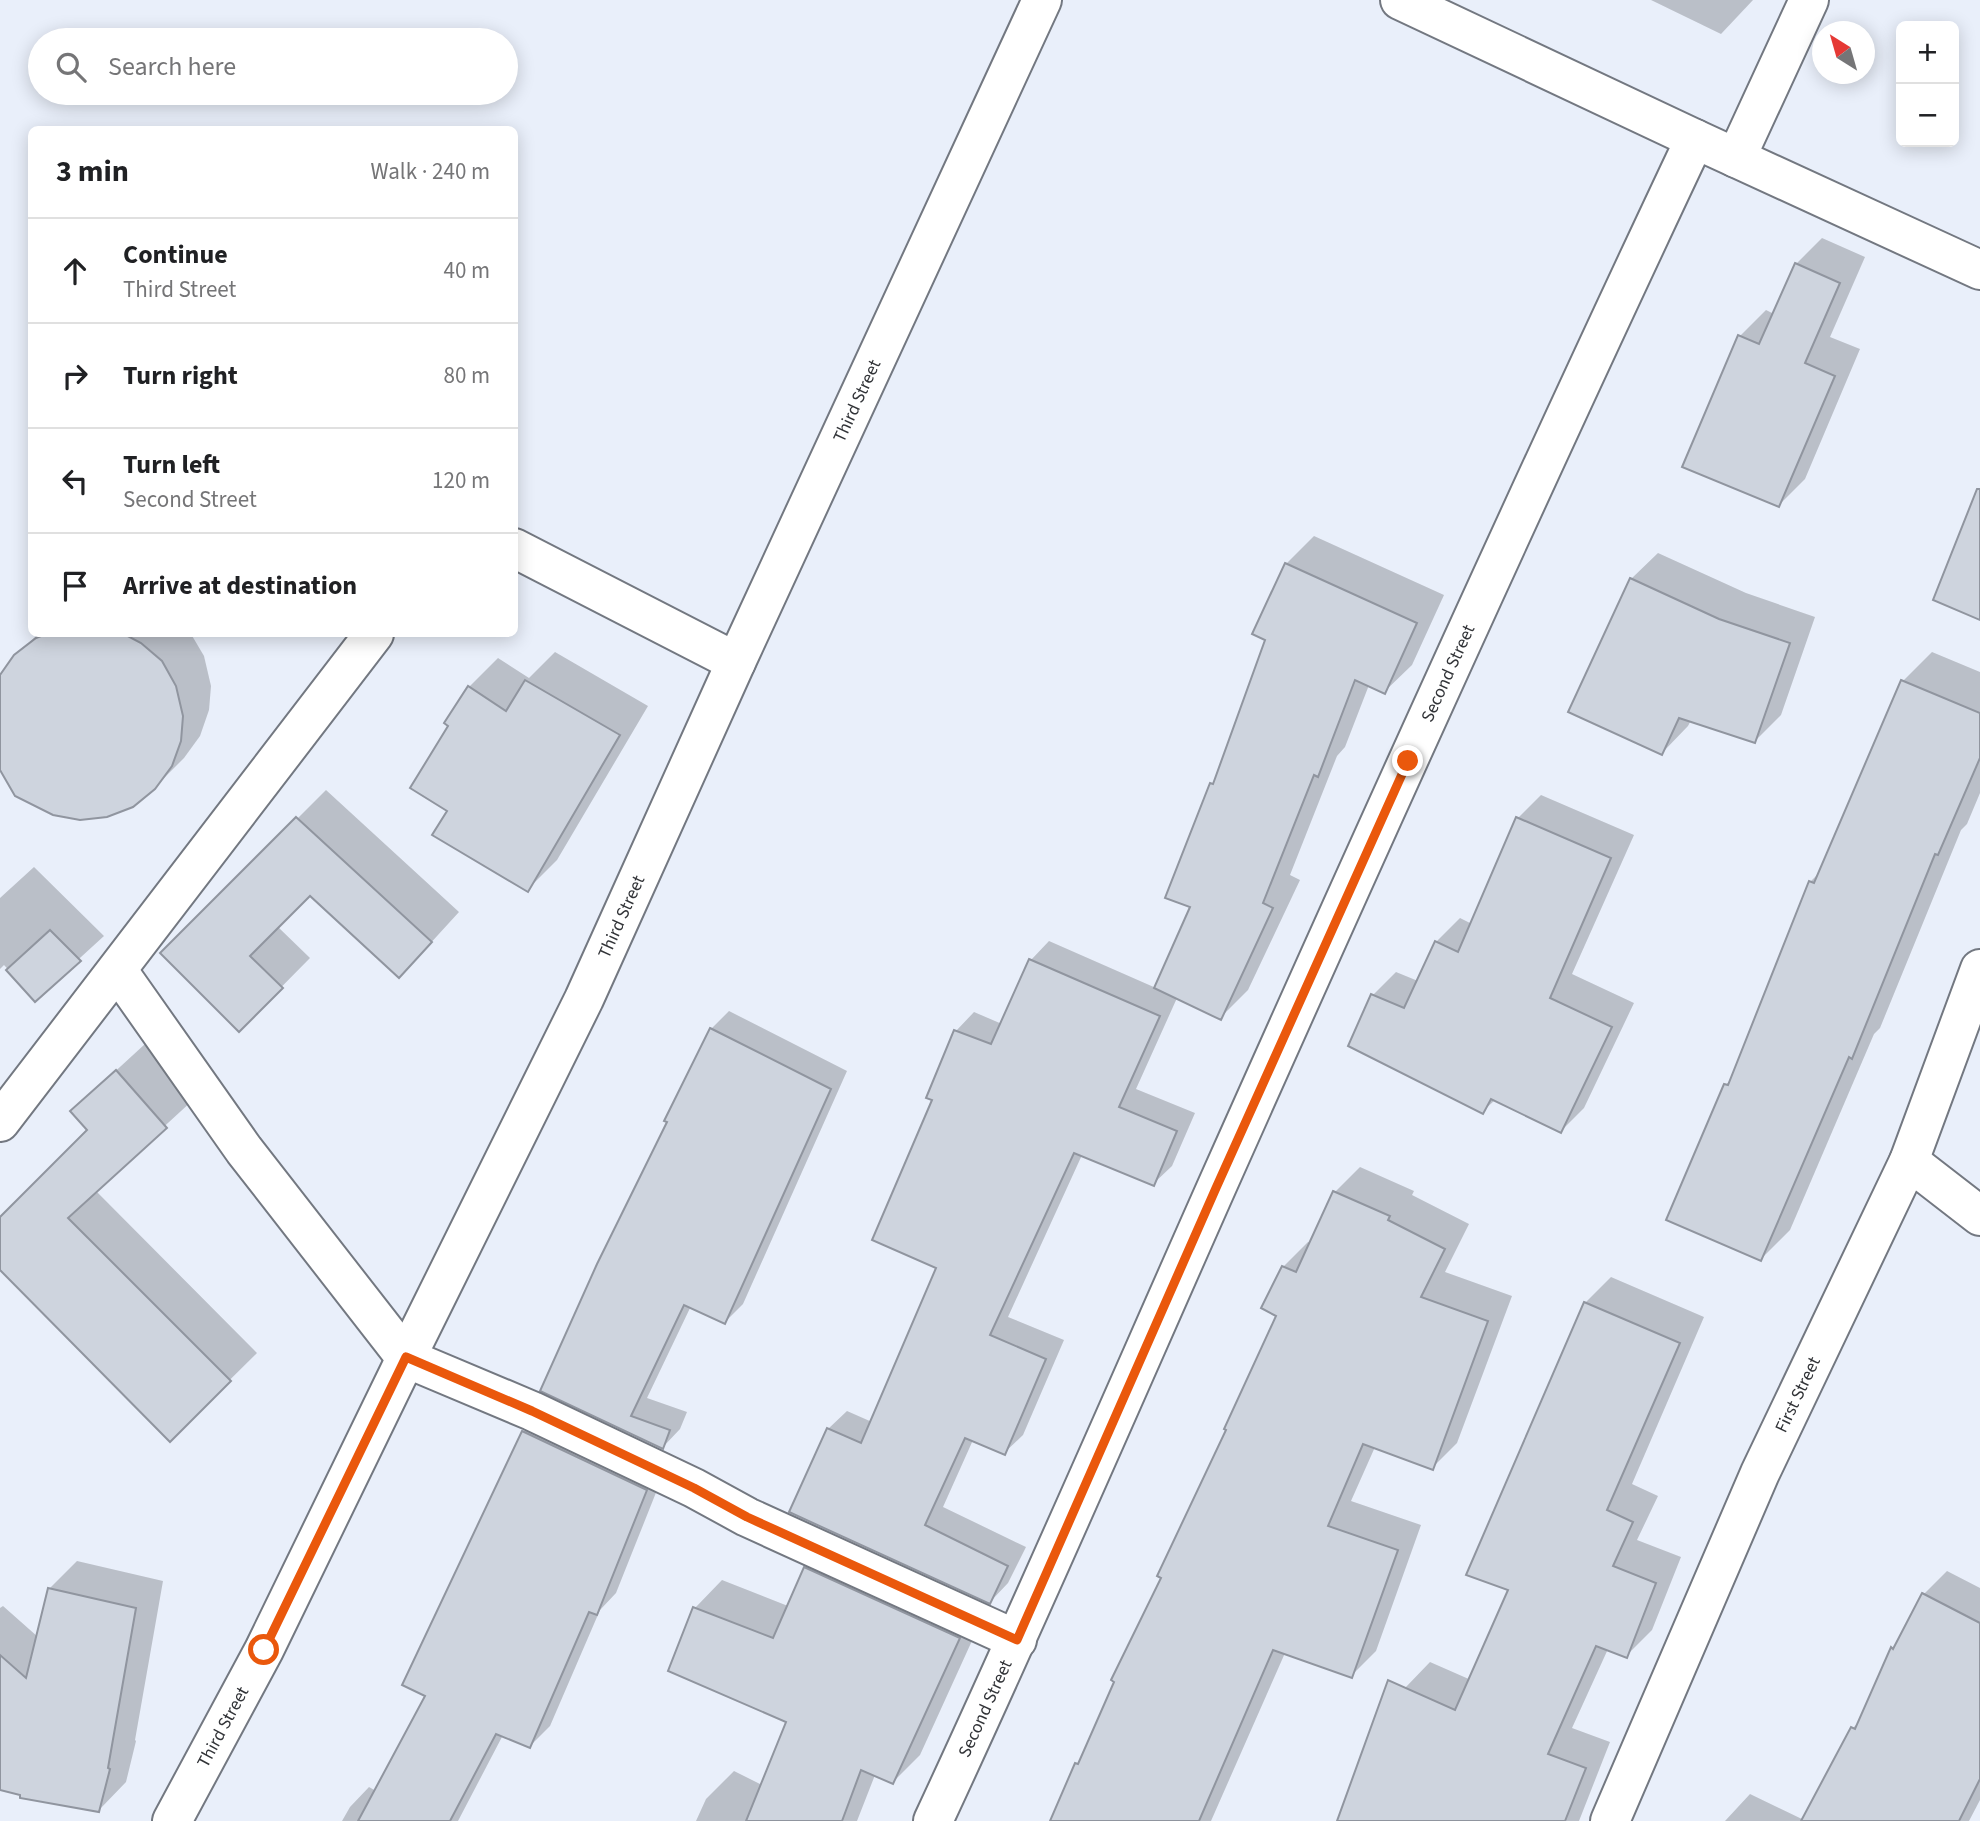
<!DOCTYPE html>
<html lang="en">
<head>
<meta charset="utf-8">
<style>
  body { margin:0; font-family:"Source Sans 3",sans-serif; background:#f2f2f2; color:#202124 }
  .controls { position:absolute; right:21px; top:21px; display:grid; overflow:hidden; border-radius:10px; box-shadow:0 4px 18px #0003 }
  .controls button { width:63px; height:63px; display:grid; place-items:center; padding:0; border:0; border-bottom:2px solid #e0e0e0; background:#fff; color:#202124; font:35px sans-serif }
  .compass { position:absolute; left:1812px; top:21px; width:63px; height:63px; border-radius:50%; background:#fff; box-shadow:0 4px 18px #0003; rotate:323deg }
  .stop { position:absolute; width:21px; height:21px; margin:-16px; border:5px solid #ea580c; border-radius:50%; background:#fff }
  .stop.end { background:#ea580c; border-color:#fff; box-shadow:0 2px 7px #0008 }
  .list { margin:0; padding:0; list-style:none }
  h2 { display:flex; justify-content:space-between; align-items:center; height:91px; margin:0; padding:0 28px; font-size:30px }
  h2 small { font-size:23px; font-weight:400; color:#757577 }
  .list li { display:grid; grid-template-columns:46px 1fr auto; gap:21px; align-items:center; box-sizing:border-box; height:105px; padding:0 28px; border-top:2px solid #e0e0e0 }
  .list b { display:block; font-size:26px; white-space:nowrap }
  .list p { margin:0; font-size:23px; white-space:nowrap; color:#757577 }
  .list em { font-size:23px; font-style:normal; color:#757577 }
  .icon { flex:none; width:38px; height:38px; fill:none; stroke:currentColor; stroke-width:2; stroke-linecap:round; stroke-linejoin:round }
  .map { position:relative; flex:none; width:1980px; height:1821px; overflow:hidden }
  .search { position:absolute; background:#fff; box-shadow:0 4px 18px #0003; left:28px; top:28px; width:490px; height:77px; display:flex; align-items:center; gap:18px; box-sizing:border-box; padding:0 24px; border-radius:38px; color:#757577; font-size:26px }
  .panel { position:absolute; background:#fff; box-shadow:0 4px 18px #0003; left:28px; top:126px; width:490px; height:511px; border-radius:10px }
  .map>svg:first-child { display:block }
  .shadow { fill:#0003 }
  .building { fill:#ced4de; stroke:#90959f; stroke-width:2 }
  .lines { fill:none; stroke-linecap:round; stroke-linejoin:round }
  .minor-casing { stroke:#737881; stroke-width:42 }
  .minor { stroke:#fff; stroke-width:38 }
  .route { stroke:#ea580c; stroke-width:9 }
  .labels { text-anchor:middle; stroke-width:7; stroke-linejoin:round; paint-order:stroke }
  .street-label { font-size:18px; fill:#323438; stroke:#e9effa }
</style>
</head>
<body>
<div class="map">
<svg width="1980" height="1821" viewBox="0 0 1980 1821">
  <rect width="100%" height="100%" fill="#e9effa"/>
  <g class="shadow">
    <path d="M 1651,0 L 1753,0 L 1721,34 Z"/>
    <path d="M 1822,238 L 1865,257 L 1830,337 L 1860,349 L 1805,479 L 1779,505 L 1740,336 L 1766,310 L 1774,314 L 1796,264 Z"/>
    <path d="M 1314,536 L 1444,595 L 1412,665 L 1384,692 L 1369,685 L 1345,747 L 1337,756 L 1290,875 L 1300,880 L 1248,990 L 1220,1018 L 1177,998 L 1136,1089 L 1195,1113 L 1172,1166 L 1153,1184 L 1082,1155 L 1008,1317 L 1064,1340 L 1023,1435 L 1004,1453 L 973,1440 L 943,1507 L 1026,1547 L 1008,1583 L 990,1602 L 828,1429 L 847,1411 L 872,1422 L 939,1267 L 934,1099 L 956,1031 L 974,1012 L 1002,1024 L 1031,960 L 1049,941 L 1156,988 L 1192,906 L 1212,784 L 1216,779 L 1267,639 L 1286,564 Z"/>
    <path d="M 1658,553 L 1746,593 L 1815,617 L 1781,715 L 1755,741 L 1691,720 L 1688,726 L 1662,753 L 1631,579 Z"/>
    <path d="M 38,634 L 191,634 L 204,656 L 211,686 L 209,710 L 200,736 L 184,758 L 154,788 L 0,766 L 0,678 L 16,656 Z"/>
    <path d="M 555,652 L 648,706 L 557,860 L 528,889 L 450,810 L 469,687 L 498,658 L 529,678 Z"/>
    <path d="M 1932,652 L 1980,672 L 1980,793 L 1967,824 L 1961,830 L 1880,1028 L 1874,1034 L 1790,1230 L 1761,1259 L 1726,1085 L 1733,1077 L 1810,882 L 1821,871 L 1903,681 Z"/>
    <path d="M 326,790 L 459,912 L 427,947 L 310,894 L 277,926 L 310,958 L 239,1030 L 163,953 Z"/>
    <path d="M 1541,795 L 1634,835 L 1572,974 L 1634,1003 L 1584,1108 L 1561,1131 L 1495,1100 L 1482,1112 L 1373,995 L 1396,972 L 1418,981 L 1436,942 L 1460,918 L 1472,924 L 1518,818 Z"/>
    <path d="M 34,867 L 104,936 L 35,999 L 4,965 L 0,969 L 0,898 Z"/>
    <path d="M 729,1011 L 847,1071 L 743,1304 L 725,1322 L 691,1306 L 647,1398 L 687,1412 L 680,1429 L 663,1447 L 543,1390 L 711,1029 Z"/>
    <path d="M 145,1044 L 193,1100 L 95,1190 L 257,1353 L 170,1439 L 0,1268 L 0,1219 L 89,1130 L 72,1111 Z"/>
    <path d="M 1360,1167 L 1414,1191 L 1412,1195 L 1469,1224 L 1445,1272 L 1512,1296 L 1457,1443 L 1432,1468 L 1375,1447 L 1351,1501 L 1421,1525 L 1376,1651 L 1351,1676 L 1285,1653 L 1211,1821 L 1052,1821 L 1164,1577 L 1278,1315 L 1283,1267 L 1308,1242 L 1311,1243 L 1335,1192 Z"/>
    <path d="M 1611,1277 L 1704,1317 L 1632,1484 L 1658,1496 L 1637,1540 L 1681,1557 L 1652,1630 L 1626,1656 L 1608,1649 L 1572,1728 L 1610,1742 L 1579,1821 L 1361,1821 L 1405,1688 L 1430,1662 L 1471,1680 L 1511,1589 L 1585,1303 Z"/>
    <path d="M 543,1412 L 665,1470 L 616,1593 L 600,1610 L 550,1726 L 530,1746 L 503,1735 L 458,1821 L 342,1821 L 350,1807 L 369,1787 L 376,1791 L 427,1695 L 404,1685 L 524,1432 Z"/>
    <path d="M 833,1541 L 986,1610 L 920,1755 L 893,1782 L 875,1775 L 857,1821 L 696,1821 L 706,1799 L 734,1771 L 762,1785 L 788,1721 L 695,1608 L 722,1580 L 788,1606 L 805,1568 Z"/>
    <path d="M 77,1561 L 163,1581 L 135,1740 L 136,1741 L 126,1782 L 99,1810 L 0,1788 L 0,1608 L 3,1606 L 38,1637 L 50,1588 Z"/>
    <path d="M 1947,1571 L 1980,1588 L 1980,1800 L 1969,1821 L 1725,1821 L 1750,1794 L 1804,1820 L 1853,1728 L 1861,1720 L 1893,1648 L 1899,1642 L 1924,1594 Z"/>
  </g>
  <g class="building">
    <path d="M 1795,263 L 1840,283 L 1805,363 L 1835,376 L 1779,507 L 1682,467 L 1738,335 L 1759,344 Z"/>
    <path d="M 1977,489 L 1980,489 L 1980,620 L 1933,600 Z"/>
    <path d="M 1285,563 L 1417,623 L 1385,694 L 1355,680 L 1318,777 L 1314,775 L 1263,903 L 1273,908 L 1221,1020 L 1154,988 L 1190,907 L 1165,898 L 1210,783 L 1213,784 L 1265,640 L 1252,634 Z"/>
    <path d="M 1630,578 L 1719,619 L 1790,643 L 1755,743 L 1679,718 L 1662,755 L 1568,712 Z"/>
    <path d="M 46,634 L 124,634 L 141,643 L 162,661 L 176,686 L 183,716 L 181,741 L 172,766 L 155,789 L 133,807 L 107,817 L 80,820 L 53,815 L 15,796 L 0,770 L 0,675 L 14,655 L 36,638 Z"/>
    <path d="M 525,680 L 620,735 L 528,892 L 432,835 L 447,811 L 410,788 L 448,726 L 444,723 L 468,686 L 506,711 Z"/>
    <path d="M 1901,680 L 1980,713 L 1980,758 L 1938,855 L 1935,854 L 1852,1059 L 1849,1057 L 1761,1261 L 1666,1220 L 1724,1084 L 1728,1085 L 1809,881 L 1814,883 Z"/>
    <path d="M 296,817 L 432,942 L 399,978 L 310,896 L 250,956 L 283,988 L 239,1032 L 160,953 Z"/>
    <path d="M 1516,817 L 1611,858 L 1550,998 L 1612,1027 L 1561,1133 L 1491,1099 L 1483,1114 L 1348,1046 L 1371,994 L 1404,1008 L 1435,941 L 1458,952 Z"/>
    <path d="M 50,930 L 81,961 L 35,1002 L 6,970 Z"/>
    <path d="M 1029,959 L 1160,1016 L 1119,1107 L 1177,1131 L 1154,1186 L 1074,1153 L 990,1335 L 1046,1359 L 1005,1455 L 965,1438 L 925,1525 L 1008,1566 L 990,1604 L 789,1512 L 827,1428 L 861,1443 L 936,1268 L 872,1240 L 932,1100 L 926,1098 L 954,1030 L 991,1044 Z"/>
    <path d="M 710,1028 L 831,1089 L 725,1324 L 684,1305 L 631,1416 L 670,1430 L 663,1449 L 540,1391 L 597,1264 L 667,1122 L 664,1121 Z"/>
    <path d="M 116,1070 L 167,1128 L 68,1218 L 231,1381 L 170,1442 L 0,1270 L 0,1217 L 87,1130 L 70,1111 Z"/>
    <path d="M 1333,1191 L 1390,1216 L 1388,1220 L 1445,1249 L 1421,1297 L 1488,1321 L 1433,1470 L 1363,1444 L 1328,1526 L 1398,1550 L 1352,1678 L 1273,1650 L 1199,1821 L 1050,1821 L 1075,1763 L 1078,1764 L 1114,1682 L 1111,1680 L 1161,1578 L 1157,1576 L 1226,1430 L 1224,1429 L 1276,1316 L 1261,1308 L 1282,1266 L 1296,1272 Z"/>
    <path d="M 1584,1302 L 1680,1343 L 1607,1510 L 1633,1522 L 1613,1566 L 1656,1583 L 1627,1658 L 1596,1646 L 1548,1754 L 1586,1768 L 1565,1821 L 1337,1821 L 1388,1680 L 1455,1710 L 1508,1590 L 1466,1575 Z"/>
    <path d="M 522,1431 L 647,1490 L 597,1615 L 589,1612 L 530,1748 L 496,1734 L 450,1821 L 358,1821 L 425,1696 L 402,1685 Z"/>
    <path d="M 804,1567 L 960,1638 L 893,1784 L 861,1770 L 842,1821 L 746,1821 L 786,1722 L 668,1671 L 693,1607 L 773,1638 Z"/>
    <path d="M 48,1588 L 136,1608 L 108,1768 L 110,1769 L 99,1812 L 20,1798 L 20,1795 L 0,1790 L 0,1655 L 26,1678 Z"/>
    <path d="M 1922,1593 L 1980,1623 L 1980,1779 L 1959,1821 L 1801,1821 L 1851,1727 L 1855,1729 L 1891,1647 L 1893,1649 Z"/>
  </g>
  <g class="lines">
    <g class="minor-casing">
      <g id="minor">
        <path d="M 1400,0 L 1695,139 L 1980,270"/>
        <path d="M 1736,158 L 1809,0"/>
        <path d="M 514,548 L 736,662"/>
        <path d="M 118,971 L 244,1150 L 406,1358 L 532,1411 L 694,1488 L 747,1517 L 1017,1640"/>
        <path d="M 0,1122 L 374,634"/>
        <path d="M 1909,1161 L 1980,1216"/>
        <path id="s1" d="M 172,1821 L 264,1650 L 406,1358 L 584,999 L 736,662 L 1042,0"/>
        <path id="s2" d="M 933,1821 C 1031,1611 1123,1398 1217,1186 C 1373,836 1531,486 1695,139"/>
        <path id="s3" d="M 1610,1821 L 1760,1473 L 1909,1161 L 1980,969"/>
      </g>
    </g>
    <use href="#minor" class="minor"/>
  </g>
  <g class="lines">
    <path class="route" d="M 264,1650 L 406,1357 L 532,1411 L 694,1488 L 747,1517 L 1017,1640 L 1216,1188 L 1408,761"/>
  </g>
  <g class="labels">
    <g class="street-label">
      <text dy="6" stroke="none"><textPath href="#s1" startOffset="1577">Third Street</textPath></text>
      <text dy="6" stroke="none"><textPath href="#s2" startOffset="1258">Second Street</textPath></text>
      <text dy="6" stroke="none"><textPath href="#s1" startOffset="1010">Third Street</textPath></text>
      <text dy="6" stroke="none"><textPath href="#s3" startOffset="466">First Street</textPath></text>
      <text dy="6" stroke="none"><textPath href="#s2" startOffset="124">Second Street</textPath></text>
      <text dy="6" stroke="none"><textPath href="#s1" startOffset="107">Third Street</textPath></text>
    </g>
  </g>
</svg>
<div class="controls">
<button>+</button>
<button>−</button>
</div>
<svg class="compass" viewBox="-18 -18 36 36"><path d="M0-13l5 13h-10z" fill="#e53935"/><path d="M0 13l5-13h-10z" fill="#757577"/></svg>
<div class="stop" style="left:264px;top:1650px"></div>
<div class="stop end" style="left:1408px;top:761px"></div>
<div class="search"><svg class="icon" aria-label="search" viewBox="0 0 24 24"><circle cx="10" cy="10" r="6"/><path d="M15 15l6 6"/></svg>Search here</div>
<section class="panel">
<h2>3 min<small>Walk · 240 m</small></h2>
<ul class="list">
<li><svg class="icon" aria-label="ahead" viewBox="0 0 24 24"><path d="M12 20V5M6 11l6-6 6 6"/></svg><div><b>Continue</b><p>Third Street</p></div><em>40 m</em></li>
<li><svg class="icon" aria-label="right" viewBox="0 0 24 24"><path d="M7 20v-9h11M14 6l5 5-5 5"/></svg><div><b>Turn right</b></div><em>80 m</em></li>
<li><svg class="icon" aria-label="left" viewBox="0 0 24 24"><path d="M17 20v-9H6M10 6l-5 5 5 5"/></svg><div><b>Turn left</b><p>Second Street</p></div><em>120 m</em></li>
<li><svg class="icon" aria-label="arrive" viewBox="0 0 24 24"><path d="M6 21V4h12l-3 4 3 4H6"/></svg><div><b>Arrive at destination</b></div></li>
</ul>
</section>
</div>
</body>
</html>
